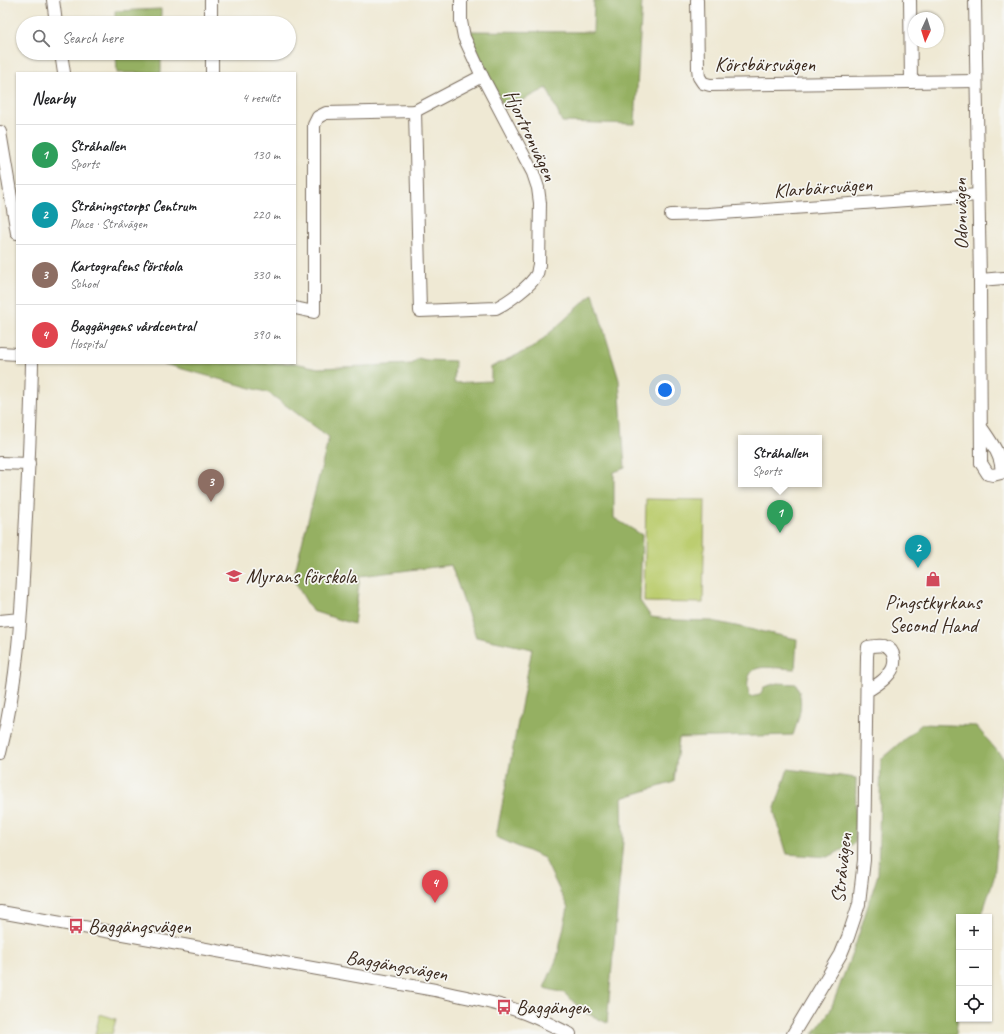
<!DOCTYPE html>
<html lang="en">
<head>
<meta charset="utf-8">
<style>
  body { margin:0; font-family:Caveat,sans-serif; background:#f2f2f2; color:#202124 }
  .controls { position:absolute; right:12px; bottom:12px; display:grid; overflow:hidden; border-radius:0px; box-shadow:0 1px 3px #0004 }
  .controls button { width:36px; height:36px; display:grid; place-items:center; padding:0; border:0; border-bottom:1px solid #e0e0e0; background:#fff; color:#202124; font:20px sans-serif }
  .compass { position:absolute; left:908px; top:12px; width:36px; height:36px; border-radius:50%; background:#fff; box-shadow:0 1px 3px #0004; rotate:184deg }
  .you { position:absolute; left:665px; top:390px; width:14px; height:14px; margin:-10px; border:3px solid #fff; border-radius:50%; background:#1a73e8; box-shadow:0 0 0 6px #1a73e833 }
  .badge { display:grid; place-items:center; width:26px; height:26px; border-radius:50%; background:#7c3aed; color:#fff; font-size:13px; font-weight:700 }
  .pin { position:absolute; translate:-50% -33px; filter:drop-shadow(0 1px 2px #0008) }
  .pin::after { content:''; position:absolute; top:21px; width:14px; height:12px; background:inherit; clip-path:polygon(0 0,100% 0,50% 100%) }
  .popup { position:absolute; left:738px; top:435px; width:84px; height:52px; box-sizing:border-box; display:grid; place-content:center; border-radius:0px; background:#fff; filter:drop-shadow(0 1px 3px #0005); font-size:13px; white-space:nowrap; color:#757577 }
  .popup b { font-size:15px; color:#202124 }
  .popup::after { content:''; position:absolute; left:50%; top:100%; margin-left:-8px; border:8px solid transparent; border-top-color:#fff }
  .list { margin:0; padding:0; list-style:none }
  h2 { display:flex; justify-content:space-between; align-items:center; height:52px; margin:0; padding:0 16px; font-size:17px }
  h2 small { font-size:13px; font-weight:400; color:#757577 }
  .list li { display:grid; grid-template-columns:26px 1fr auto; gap:12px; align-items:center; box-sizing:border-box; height:60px; padding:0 16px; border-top:1px solid #e0e0e0 }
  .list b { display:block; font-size:15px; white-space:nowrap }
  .list p { margin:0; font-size:13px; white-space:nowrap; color:#757577 }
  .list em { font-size:13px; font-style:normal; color:#757577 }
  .icon { flex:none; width:22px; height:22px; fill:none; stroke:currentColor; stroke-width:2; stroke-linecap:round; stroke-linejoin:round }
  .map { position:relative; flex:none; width:1004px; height:1034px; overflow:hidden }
  .search { position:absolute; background:#fff; box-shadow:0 1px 3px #0004; left:16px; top:16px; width:280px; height:44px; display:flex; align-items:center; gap:10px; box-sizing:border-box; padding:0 14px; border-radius:22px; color:#757577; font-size:15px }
  .panel { position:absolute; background:#fff; box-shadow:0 1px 3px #0004; left:16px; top:72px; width:280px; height:292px; border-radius:0px }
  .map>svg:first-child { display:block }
  .green { fill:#bccd70; stroke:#7c7c47 }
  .forest { fill:#95b062; stroke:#686d40 }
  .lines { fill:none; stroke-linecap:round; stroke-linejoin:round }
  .minor-casing { stroke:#7a6d5e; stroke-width:14 }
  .minor { stroke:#fff; stroke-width:12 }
  .labels { text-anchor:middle; stroke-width:3.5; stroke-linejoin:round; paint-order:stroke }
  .street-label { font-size:20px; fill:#3b2a1e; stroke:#f6f6f2 }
  .poi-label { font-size:20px; fill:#3b2a1e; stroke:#f6f6f2; text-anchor:start }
</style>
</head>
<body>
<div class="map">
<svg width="1004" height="1034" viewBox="0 0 1004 1034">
  <rect width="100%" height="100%" fill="#f6f6f2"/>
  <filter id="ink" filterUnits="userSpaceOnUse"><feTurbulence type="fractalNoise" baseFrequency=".025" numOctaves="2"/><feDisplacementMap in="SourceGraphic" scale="8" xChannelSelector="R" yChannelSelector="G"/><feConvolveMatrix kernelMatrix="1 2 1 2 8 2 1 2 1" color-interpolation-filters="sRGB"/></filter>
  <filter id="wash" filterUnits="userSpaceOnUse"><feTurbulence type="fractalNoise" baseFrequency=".012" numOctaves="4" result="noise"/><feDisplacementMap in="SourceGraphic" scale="16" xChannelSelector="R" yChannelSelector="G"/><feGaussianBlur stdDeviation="0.9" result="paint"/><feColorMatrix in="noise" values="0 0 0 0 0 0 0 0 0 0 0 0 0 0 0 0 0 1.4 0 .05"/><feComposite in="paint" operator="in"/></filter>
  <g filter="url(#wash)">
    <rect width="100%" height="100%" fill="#efe9d4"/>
    <g class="green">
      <path d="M 646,499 L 705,500 L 703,603 L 644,602 Z"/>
      <path d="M 100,1014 L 116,1019 L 112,1034 L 95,1034 Z"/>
    </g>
    <g class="forest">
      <path d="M 594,0 L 642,0 L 635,124 L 562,122 L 547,88 L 505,109 L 467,31 L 593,32 Z"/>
      <path d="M 161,9 L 161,23 L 115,23 L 115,11 Z"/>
      <path d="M 116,53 L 161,53 L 161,73 L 117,73 Z"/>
      <path d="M 593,294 L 619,380 L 625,468 L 614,472 L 614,518 L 642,535 L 640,601 L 651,617 L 676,620 L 712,621 L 797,639 L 795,669 C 786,669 767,666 759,668 C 746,671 746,687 750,697 L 760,695 L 764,687 L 777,683 L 796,684 C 805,701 799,718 793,735 L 679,738 L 674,782 L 622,798 L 623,841 L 607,1023 L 584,1012 L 564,993 L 544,988 L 557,958 L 568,908 L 544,858 L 496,837 L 532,649 L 476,637 L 451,565 L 360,576 L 354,624 L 312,611 L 293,579 L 329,437 L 269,393 L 161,363 L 295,363 L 318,368 L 412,364 L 418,358 L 426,360 L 455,361 L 454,383 L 491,381 L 491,367 L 534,347 Z"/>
      <path d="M 922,724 L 976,726 L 1004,759 L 1001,808 L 994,878 L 981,917 L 959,917 L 959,1005 L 956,1034 L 813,1034 L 830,1011 L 856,943 L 878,874 L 881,759 Z"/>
      <path d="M 788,769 L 856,778 L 855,843 L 828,857 L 787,854 L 774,811 Z"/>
    </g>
  </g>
  <g filter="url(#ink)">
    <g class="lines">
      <g class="minor-casing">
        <g id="minor">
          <path d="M 53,0 L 56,23"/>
          <path d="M 211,0 L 211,23"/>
          <path d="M 697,0 L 698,68 L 699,77 L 703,83 L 710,85 L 976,81"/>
          <path d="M 910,0 L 911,82"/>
          <path d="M 975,0 L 980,280 L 981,463 L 988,474 L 993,475 L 1001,473 C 1004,458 989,439 981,427"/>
          <path d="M 61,53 L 64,73"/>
          <path d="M 212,53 L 212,73"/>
          <path d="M 415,111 L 420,311 L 496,308 C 508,302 531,286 537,274 C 538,271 538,267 539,265 L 540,203 L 538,188 L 533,173 L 482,76 L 464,37 L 461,21 L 461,0"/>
          <path d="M 0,132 L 17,233"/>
          <path d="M 671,215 L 708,214 L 978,195"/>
          <path d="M 980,280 L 1004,278"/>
          <path d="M 295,308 L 314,312 L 314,125 L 318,117 L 326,113 L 415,111 L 482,76"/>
          <path d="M 0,353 L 17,354"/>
          <path d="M 0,463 L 29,464"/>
          <path d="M 0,621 L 20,619"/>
          <path d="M 0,753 C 18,682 22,609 25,536 C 28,478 31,421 32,363"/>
          <path d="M 0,912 L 435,990 C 463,997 492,1001 519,1011 C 537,1017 553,1026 570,1034"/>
          <path d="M 793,1034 L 841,954 L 848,937 L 859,904 L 864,860 L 867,656 L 868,647 C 873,646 879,645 884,646 C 896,650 897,665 889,674 C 883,682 875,686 867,691"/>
        </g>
      </g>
      <use href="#minor" class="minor"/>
    </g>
  </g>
  <defs>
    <g id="school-bare" transform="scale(1.2)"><path d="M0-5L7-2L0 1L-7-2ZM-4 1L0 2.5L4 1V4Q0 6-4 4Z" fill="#d1495b" stroke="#f6f6f2" stroke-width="2.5" paint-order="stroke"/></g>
    <g id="shop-bare" transform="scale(1.2)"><path d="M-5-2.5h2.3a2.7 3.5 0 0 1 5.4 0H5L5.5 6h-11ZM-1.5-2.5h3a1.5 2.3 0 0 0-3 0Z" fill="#d1495b" stroke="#f6f6f2" stroke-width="2.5" paint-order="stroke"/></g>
    <g id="bus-bare" transform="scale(1.2)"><path d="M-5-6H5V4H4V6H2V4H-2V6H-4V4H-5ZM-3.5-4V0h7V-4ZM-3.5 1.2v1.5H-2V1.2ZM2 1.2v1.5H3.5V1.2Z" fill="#d1495b" stroke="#f6f6f2" stroke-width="2.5" paint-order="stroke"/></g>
  </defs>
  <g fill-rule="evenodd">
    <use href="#school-bare" x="234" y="576"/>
    <use href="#shop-bare" x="933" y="579"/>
    <use href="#bus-bare" x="76" y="926"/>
    <use href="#bus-bare" x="504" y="1007"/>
  </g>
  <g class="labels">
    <g class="street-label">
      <text x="765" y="71">Körsbärsvägen</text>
      <text transform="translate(531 135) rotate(65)" y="7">Hjortronvägen</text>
      <text transform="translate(823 187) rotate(-4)" y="7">Klarbärsvägen</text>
      <text transform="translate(960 214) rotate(-91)" y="7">Odonvägen</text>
      <text transform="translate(841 868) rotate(-84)" y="7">Stråvägen</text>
      <text transform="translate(397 965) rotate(10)" y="7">Baggängsvägen</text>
    </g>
    <g class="poi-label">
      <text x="246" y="583">Myrans förskola</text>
      <text x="933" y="609" text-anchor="middle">Pingstkyrkans<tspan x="933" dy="23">Second Hand</tspan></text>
      <text x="88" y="933">Baggängsvägen</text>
      <text x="516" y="1014">Baggängen</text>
    </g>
  </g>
</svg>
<div class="controls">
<button>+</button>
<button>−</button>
<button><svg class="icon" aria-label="locate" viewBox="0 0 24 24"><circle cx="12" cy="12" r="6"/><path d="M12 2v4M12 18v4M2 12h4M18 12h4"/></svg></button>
</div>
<svg class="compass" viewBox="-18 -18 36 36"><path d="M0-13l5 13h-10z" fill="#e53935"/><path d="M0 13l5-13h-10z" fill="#757577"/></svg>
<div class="you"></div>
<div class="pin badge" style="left:780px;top:533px;background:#2e9e5b">1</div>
<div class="popup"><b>Stråhallen</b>Sports</div>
<div class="pin badge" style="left:918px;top:568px;background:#0f9aa8">2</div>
<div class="pin badge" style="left:211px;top:502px;background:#8d6e63">3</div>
<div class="pin badge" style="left:435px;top:903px;background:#e0444e">4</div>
<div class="search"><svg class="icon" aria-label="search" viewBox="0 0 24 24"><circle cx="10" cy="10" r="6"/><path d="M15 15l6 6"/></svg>Search here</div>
<section class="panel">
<h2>Nearby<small>4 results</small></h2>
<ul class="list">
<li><span class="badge" style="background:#2e9e5b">1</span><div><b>Stråhallen</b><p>Sports</p></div><em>130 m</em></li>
<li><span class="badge" style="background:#0f9aa8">2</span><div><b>Stråningstorps Centrum</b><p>Place · Stråvägen</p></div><em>220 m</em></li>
<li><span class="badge" style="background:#8d6e63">3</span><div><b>Kartografens förskola</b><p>School</p></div><em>330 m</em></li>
<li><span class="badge" style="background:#e0444e">4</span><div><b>Baggängens vårdcentral</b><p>Hospital</p></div><em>390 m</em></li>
</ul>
</section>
</div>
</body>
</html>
